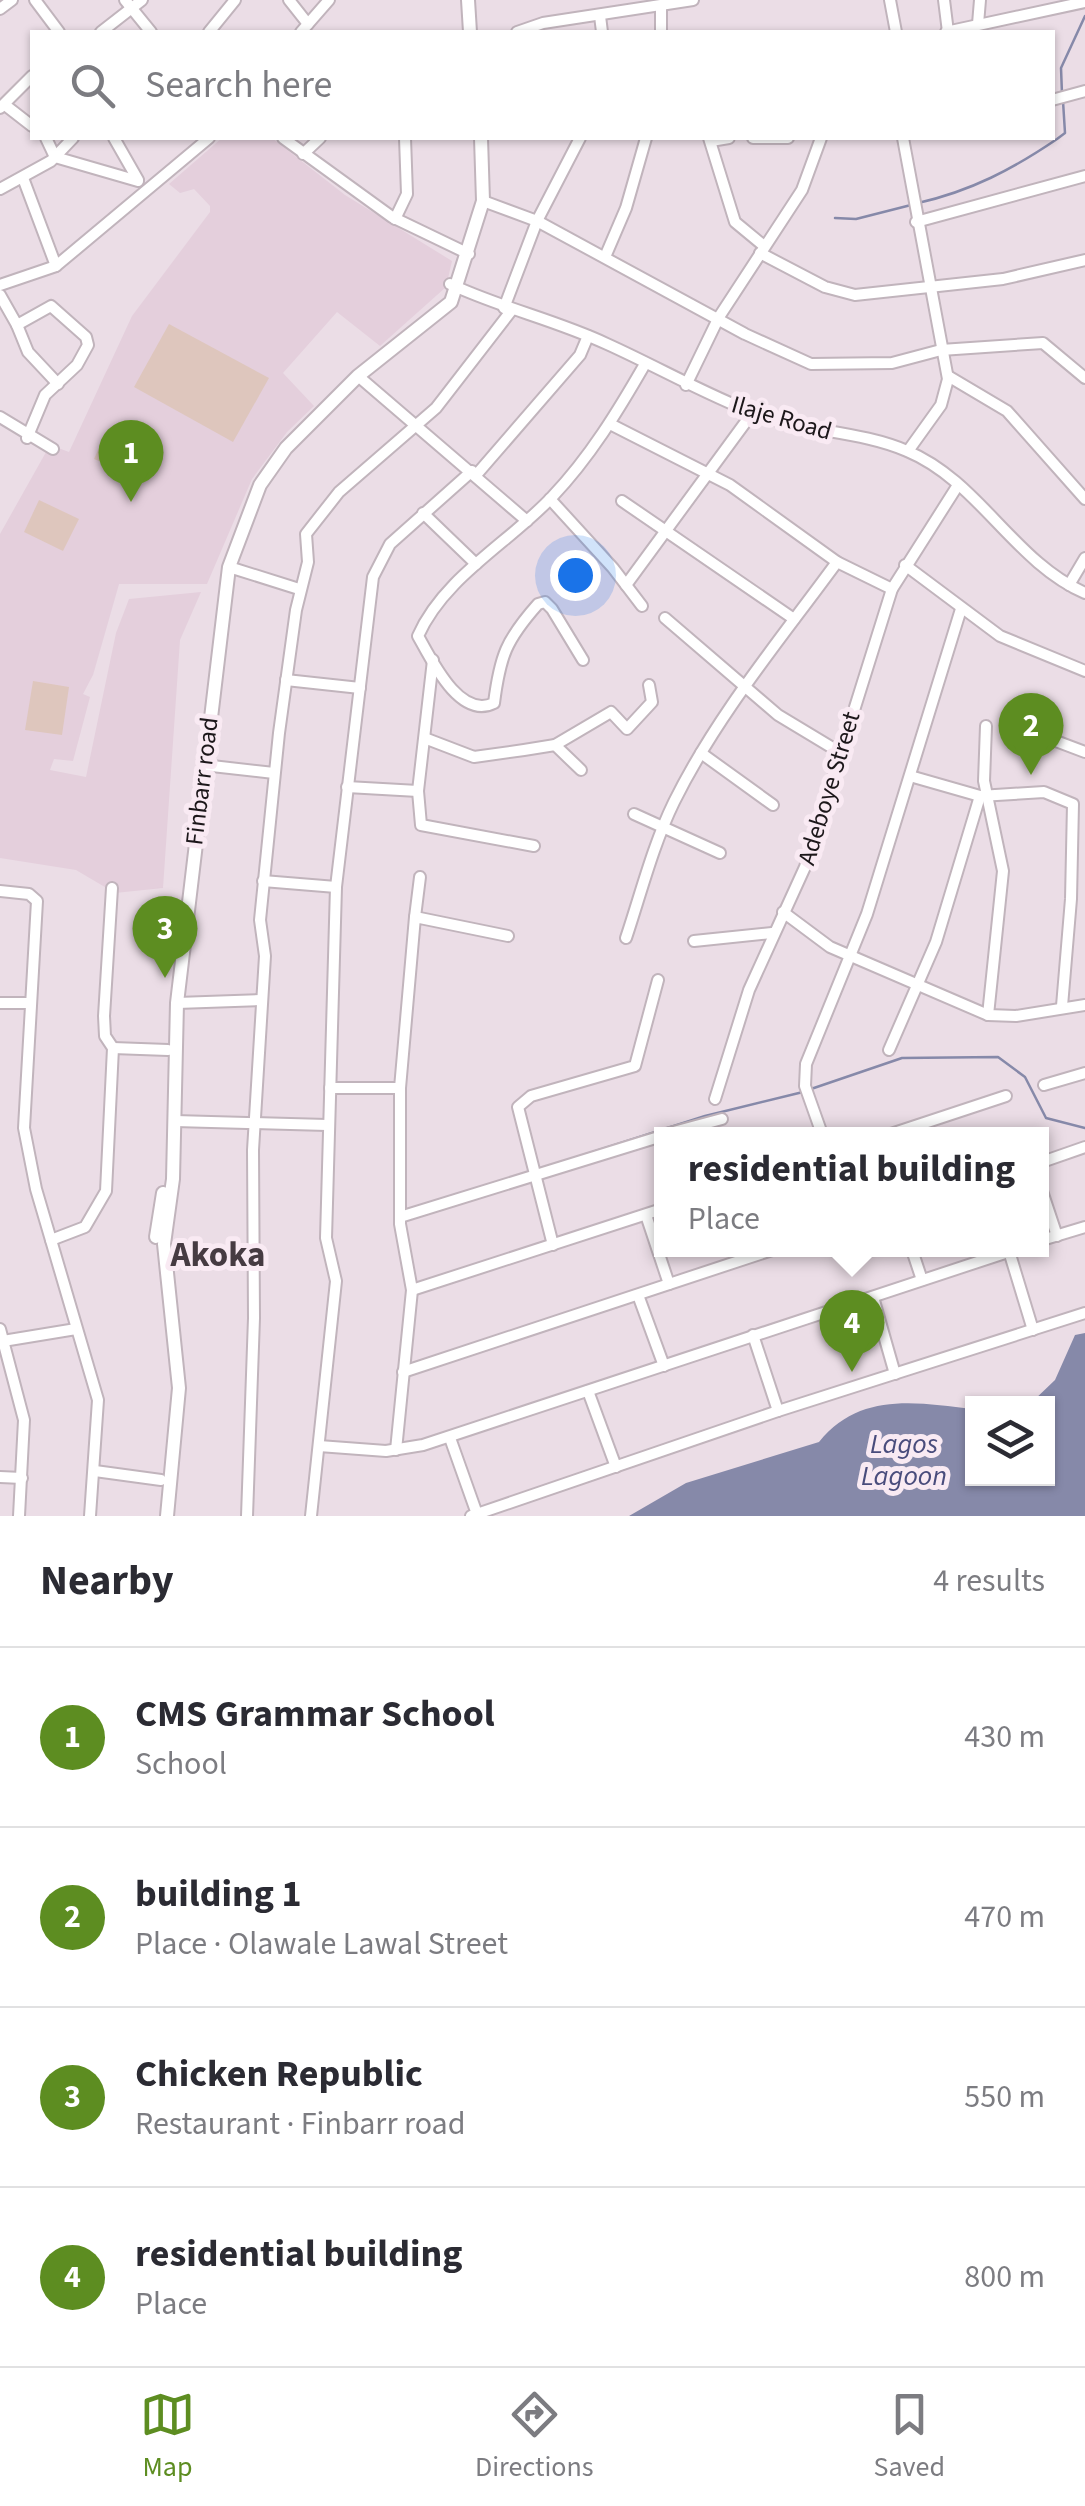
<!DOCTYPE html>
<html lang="en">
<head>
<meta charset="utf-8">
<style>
  body { margin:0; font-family:"Source Sans 3",sans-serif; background:#f2f2f3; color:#2b2b33 }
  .controls { position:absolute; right:30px; bottom:30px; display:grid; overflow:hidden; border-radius:0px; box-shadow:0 2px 8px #0004 }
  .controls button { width:90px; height:90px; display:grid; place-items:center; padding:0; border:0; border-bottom:2px solid #e1e1e2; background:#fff; color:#2b2b33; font:50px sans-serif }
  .you { position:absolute; left:575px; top:575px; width:35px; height:35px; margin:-25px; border:8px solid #fff; border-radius:50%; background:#1a73e8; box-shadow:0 0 0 15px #1a73e833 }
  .badge { display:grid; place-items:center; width:65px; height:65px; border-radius:50%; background:#5d8d21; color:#fff; font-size:32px; font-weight:700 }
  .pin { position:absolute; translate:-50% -82px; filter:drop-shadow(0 2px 5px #0008) }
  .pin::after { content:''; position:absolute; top:52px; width:35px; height:30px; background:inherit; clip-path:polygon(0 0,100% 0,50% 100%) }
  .popup { position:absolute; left:654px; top:1127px; width:395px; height:130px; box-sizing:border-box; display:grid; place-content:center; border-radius:0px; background:#fff; filter:drop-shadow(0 2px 8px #0005); font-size:32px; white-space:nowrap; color:#7c7c81 }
  .popup b { font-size:38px; color:#2b2b33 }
  .popup::after { content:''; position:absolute; left:50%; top:100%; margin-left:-20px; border:20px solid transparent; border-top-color:#fff }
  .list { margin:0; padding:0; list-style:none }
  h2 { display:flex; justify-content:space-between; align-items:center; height:130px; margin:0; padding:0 40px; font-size:42px }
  h2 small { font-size:32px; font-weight:400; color:#7c7c81 }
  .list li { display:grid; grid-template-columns:65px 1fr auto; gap:30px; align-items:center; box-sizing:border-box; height:180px; padding:0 40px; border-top:2px solid #e1e1e2 }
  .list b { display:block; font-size:38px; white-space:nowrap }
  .list p { margin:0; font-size:32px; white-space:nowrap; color:#7c7c81 }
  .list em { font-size:32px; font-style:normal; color:#7c7c81 }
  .icon { flex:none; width:55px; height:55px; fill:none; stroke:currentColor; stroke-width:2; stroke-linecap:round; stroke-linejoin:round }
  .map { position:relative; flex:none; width:1085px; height:1516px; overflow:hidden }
  .search { position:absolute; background:#fff; box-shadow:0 2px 8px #0004; left:30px; right:30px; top:30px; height:110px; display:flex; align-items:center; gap:25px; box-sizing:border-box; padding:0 35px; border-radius:0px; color:#7c7c81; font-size:38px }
  .sheet { height:850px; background:#fff }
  nav { display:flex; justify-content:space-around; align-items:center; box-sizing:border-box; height:140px; border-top:2px solid #e1e1e2; background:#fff; font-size:28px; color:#7c7c81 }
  nav a { display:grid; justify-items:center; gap:5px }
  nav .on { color:#5d8d21 }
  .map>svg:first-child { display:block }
  .built { fill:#e4cfdc }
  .green { fill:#dec6bd }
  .water { fill:#8689a9 }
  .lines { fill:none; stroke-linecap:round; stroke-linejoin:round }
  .stream { stroke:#8689a9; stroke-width:2.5 }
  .minor-casing { stroke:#c1b4bc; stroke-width:14 }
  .major-casing { stroke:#c1b4bc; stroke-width:16 }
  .minor { stroke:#fff; stroke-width:10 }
  .major { stroke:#fff; stroke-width:12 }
  .labels { text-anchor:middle; stroke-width:10; stroke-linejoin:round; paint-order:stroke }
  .street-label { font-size:25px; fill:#1c171a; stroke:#f9eaf3 }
  .water-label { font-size:28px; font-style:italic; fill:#494c7c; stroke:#f9eaf3 }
  .district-label { font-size:35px; font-weight:bold; fill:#463b42; stroke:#f9eaf3 }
</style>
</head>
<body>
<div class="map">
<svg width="1085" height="1516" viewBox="0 0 1085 1516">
  <rect width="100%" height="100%" fill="#ebdde6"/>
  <path class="built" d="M 222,138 L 272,138 L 345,195 L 452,261 L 446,287 L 380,346 L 337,312 L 283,373 L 314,406 L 287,432 L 252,479 L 207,584 L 119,584 L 93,675 L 83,694 L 90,697 L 73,761 L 54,759 L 50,770 L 86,777 L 116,633 L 129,599 L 201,592 L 180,640 L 163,888 L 115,893 L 76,870 L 0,858 L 0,534 L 50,445 L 69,452 L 132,316 L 210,212 L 210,206 L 194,189 L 180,193 L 169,184 Z"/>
  <g class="green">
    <path d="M 169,324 L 269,378 L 233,442 L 134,387 Z"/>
    <path d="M 107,430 L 126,438 L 113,467 L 94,459 Z"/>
    <path d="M 39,500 L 79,519 L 63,551 L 24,532 Z"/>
    <path d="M 33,681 L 69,687 L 62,735 L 25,730 Z"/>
  </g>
  <path class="water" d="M 1085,1333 L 1085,1516 L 629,1516 L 686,1483 L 819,1442 C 859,1392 916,1402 972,1409 L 972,1478 L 1048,1478 L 1048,1404 L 1031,1403 L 1055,1380 L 1075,1335 Z"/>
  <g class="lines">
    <g class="stream">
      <path d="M 1062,94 L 1061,68 L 1085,16"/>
      <path d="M 918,203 C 971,191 1013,169 1057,139 L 1065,133 L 1063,101"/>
      <path d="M 835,218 L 856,219 L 911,205"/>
      <path d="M 811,1089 L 902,1058 L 998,1057 L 1025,1077 L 1046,1118 L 1085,1128"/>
      <path d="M 571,1159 L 705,1116 L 803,1092"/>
    </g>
    <g class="minor-casing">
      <g id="minor">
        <path d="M 35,0 L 59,32"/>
        <path d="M 125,0 L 151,32"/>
        <path d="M 289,0 L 308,24"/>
        <path d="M 890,0 L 896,32"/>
        <path d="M 944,0 L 948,32"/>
        <path d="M 0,9 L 12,0"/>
        <path d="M 600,16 L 602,32"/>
        <path d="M 978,24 L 980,0"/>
        <path d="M 101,32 L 142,0"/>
        <path d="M 209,32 L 235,0"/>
        <path d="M 301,32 L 329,0"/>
        <path d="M 517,32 L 543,23 L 693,0"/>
        <path d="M 661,32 L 661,7"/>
        <path d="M 946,32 L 1085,2"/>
        <path d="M 1052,100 L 1085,91"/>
        <path d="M 5,105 L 32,126"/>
        <path d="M 0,108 L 32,76"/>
        <path d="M 46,138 L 55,157 L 138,181"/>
        <path d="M 114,138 L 138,180"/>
        <path d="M 283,138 L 392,217 L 469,254"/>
        <path d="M 709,138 L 735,222 L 764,246"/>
        <path d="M 753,138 L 788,138"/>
        <path d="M 903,138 L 948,379 L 941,405 L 908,451"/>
        <path d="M 711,141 L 729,138"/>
        <path d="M 303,154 L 320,138"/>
        <path d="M 23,178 L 56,266"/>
        <path d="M 0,189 L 51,161 L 73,138"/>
        <path d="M 483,201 L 537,221 L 745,334 L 811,364 L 892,363 L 941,350 L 1043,343 L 1085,378"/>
        <path d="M 395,219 L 407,194 L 405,138"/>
        <path d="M 916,222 L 1085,176"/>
        <path d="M 760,253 L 825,287 L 855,295 L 1003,279 L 1085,260"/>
        <path d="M 605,257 L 626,208 L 646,138"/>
        <path d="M 450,284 C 501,308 556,320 607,344 C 658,367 706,395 759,415 C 806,432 861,431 907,451 C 979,481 1014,562 1085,593"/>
        <path d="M 0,285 L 56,266 L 209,138"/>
        <path d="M 0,295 L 17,325 L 51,306 L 86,337 L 88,345 L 77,365 L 45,395 L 27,438"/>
        <path d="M 504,308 L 537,221 L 580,138"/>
        <path d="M 17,325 L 28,352 L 58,384"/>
        <path d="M 358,376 L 527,521"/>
        <path d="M 948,376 L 1007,411 L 1085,499"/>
        <path d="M 686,385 L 719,317 L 802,190 L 821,138"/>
        <path d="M 0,417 L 53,449"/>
        <path d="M 610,424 L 730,485 L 837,562 L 892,589"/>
        <path d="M 477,474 L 580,355 L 588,336"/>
        <path d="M 550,499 L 613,568 L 642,606"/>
        <path d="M 622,501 L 794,619"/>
        <path d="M 423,513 L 476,564"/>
        <path d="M 905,565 L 1000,636 L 1085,671"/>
        <path d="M 229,567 L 299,589"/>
        <path d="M 626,585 L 753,412"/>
        <path d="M 1069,585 L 1085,558"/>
        <path d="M 665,618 L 778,715 L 841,753"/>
        <path d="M 433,660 L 418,791 L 421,825 L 534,846"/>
        <path d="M 583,660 L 552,609 L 545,602 L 538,604 C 506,640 500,656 494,703 C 460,720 432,661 418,636 C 444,577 510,542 552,497 C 590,457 618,411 645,364"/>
        <path d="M 286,680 L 360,688"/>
        <path d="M 1008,723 L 1085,752"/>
        <path d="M 986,726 L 984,781 L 1003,871 L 988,1015"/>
        <path d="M 427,739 L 474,757 L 524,750 L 555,745 L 611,712 L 627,729 L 652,702 L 649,685"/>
        <path d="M 555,745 L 581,770"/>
        <path d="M 701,753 L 773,805"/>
        <path d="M 203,765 L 274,773"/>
        <path d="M 910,776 L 980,796 L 1044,792 L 1073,804 L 1071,899 L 1062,1006"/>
        <path d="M 347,787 L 418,791"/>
        <path d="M 634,814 L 720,853"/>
        <path d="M 263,881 L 336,887"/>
        <path d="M 0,891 L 29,894 L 37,901 L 24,1128 L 36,1189 L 98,1400 L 90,1516"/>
        <path d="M 783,912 L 830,947 L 988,1015 L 1016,1016 L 1085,1005"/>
        <path d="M 415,917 L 420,877"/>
        <path d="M 626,938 C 641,893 653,845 674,802 C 717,715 780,640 837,562"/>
        <path d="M 694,941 L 772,933"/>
        <path d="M 0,1003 L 28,1003"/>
        <path d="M 177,1003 L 261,1000"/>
        <path d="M 113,1048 L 168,1050"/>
        <path d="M 889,1050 L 936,942 L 980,796"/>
        <path d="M 1044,1085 L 1085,1073"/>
        <path d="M 330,1088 L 400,1088"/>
        <path d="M 715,1099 L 749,990 L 805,867 L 892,589 L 958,485"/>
        <path d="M 175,1121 L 327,1125"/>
        <path d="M 666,1134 L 722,1119"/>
        <path d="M 822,1134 L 805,1086 L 806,1064 L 867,914 L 961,609"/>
        <path d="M 891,1134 L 1006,1096"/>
        <path d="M 1042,1162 L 1085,1147"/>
        <path d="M 1042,1191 L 1057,1236"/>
        <path d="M 646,1215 L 669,1284"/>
        <path d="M 400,1217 L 662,1136"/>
        <path d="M 51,1240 L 85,1227 L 106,1191 L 113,1048 L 105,1036 L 104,1016 L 112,888"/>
        <path d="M 1042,1240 L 1085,1227"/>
        <path d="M 553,1245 L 518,1107 L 531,1096 L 635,1066 L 658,980"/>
        <path d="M 912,1250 L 922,1280"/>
        <path d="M 1009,1251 L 1033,1330"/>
        <path d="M 412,1290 L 662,1209"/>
        <path d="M 638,1295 L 664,1366"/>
        <path d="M 873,1297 L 895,1374"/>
        <path d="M 0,1329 L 24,1420 L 19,1516"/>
        <path d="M 753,1335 L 778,1411"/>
        <path d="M 3,1341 L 76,1329"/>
        <path d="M 403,1372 L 772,1250"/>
        <path d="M 588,1391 L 616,1467"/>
        <path d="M 450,1438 L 477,1514"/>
        <path d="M 319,1446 L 386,1451 L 423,1445 L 1014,1250"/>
        <path d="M 396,1450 L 412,1290 L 400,1224 L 400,1088 L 415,917 L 508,936"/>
        <path d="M 95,1471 L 161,1480"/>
        <path d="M 0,1477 L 22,1478"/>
        <path d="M 247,1516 L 254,1318 L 253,1150 L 265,956 L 260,920 L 279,733 L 296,610 L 308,562 L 306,534 L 339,492 L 436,408 L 511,311"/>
        <path d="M 311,1516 L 336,1281 L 326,1238 L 336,887 L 373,577 L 390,544 L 472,471"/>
        <path d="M 471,1516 L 778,1411 L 1085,1313"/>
      </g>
    </g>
    <g class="major-casing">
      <g id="major">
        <path d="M 468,0 L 470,32"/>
        <path d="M 156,1237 L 163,1193"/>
        <path d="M 167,1516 L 179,1388 L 164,1244 L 173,1179 L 177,1003 L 229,567 L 260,485 L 286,448 L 358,376 L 451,302 L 483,201 L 481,138"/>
      </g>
    </g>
    <use href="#minor" class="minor"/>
    <use href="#major" class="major"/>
  </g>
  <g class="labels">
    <g class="street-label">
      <text transform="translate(782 417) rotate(16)" y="9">Ilaje Road</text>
      <text transform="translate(201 781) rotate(-83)" y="9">Finbarr road</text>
      <text transform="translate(828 788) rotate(-73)" y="9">Adeboye Street</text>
    </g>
    <g class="water-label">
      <text x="904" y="1453">Lagos<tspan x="904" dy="32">Lagoon</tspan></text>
    </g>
    <g class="district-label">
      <text x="218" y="1266">Akoka</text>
    </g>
  </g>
</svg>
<div class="controls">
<button><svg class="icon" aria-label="layers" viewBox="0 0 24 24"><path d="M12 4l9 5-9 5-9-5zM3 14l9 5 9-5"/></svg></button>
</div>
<div class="you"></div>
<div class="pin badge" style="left:131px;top:502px">1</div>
<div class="pin badge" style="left:1031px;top:775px">2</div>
<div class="pin badge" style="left:165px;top:978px">3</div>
<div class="pin badge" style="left:852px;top:1372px">4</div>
<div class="popup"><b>residential building</b>Place</div>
<div class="search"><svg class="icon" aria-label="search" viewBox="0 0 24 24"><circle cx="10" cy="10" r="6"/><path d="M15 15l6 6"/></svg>Search here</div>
</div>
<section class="sheet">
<h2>Nearby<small>4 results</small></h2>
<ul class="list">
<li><span class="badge">1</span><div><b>CMS Grammar School</b><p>School</p></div><em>430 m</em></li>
<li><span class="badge">2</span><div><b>building 1</b><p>Place · Olawale Lawal Street</p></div><em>470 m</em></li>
<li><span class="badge">3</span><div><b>Chicken Republic</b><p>Restaurant · Finbarr road</p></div><em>550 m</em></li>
<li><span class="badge">4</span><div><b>residential building</b><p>Place</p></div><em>800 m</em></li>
</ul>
</section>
<nav>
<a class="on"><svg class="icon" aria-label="map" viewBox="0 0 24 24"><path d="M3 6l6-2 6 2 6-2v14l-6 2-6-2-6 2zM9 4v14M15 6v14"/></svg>Map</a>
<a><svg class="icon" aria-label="directions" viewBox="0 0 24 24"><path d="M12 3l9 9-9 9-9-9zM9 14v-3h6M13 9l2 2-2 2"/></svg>Directions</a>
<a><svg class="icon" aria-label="saved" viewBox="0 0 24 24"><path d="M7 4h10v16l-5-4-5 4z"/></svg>Saved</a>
</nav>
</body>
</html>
